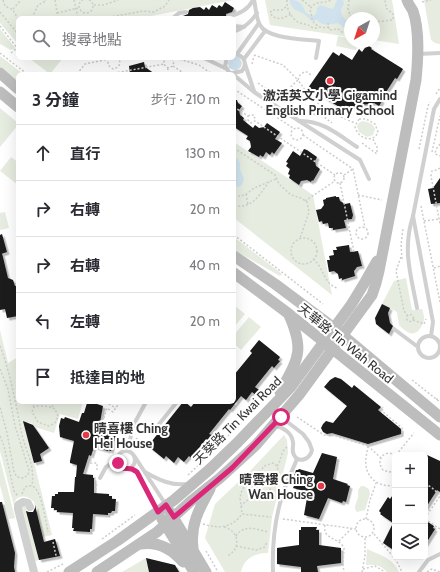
<!DOCTYPE html>
<html lang="zh-TW">
<head>
<meta charset="utf-8">
<style>
  body { margin:0; font-family:Cabin,"Noto Sans TC",sans-serif; background:#f7f7f7; color:#2b2b33 }
  .controls { position:absolute; right:12px; bottom:12px; display:grid; overflow:hidden; border-radius:6px; box-shadow:0 4px 16px #0002 }
  .controls button { width:36px; height:36px; display:grid; place-items:center; padding:0; border:0; border-bottom:1px solid #e1e1e2; background:#fff; color:#2b2b33; font:20px sans-serif }
  .compass { position:absolute; left:344px; top:12px; width:36px; height:36px; border-radius:50%; background:#fff; box-shadow:0 4px 16px #0002; rotate:219deg }
  .stop { position:absolute; width:12px; height:12px; margin:-9px; border:3px solid #db2777; border-radius:50%; background:#fff }
  .stop.end { background:#db2777; border-color:#fff; box-shadow:0 1px 4px #0008 }
  .list { margin:0; padding:0; list-style:none }
  h2 { display:flex; justify-content:space-between; align-items:center; height:52px; margin:0; padding:0 16px; font-size:17px }
  h2 small { font-size:13px; font-weight:400; color:#7c7c81 }
  .list li { display:grid; grid-template-columns:26px 1fr auto; gap:12px; align-items:center; box-sizing:border-box; height:56px; padding:0 16px; border-top:1px solid #e1e1e2 }
  .list b { display:block; font-size:15px; white-space:nowrap }
  .list em { font-size:13px; font-style:normal; color:#7c7c81 }
  .icon { flex:none; width:22px; height:22px; fill:none; stroke:currentColor; stroke-width:2; stroke-linecap:round; stroke-linejoin:round }
  .map { position:relative; flex:none; width:440px; height:572px; overflow:hidden }
  .search { position:absolute; background:#fff; box-shadow:0 4px 16px #0002; left:16px; top:16px; width:220px; height:44px; display:flex; align-items:center; gap:10px; box-sizing:border-box; padding:0 14px; border-radius:6px; color:#7c7c81; font-size:15px }
  .panel { position:absolute; background:#fff; box-shadow:0 4px 16px #0002; left:16px; top:72px; width:220px; height:332px; border-radius:6px }
  .map>svg:first-child { display:block }
  .green { fill:#e6ecdf }
  .water { fill:#cfe2ee }
  .building { fill:#1a1a1a; filter:url(#shadow) }
  .lines { fill:none; stroke-linecap:round; stroke-linejoin:round }
  .path { stroke:#cdcdcd; stroke-width:1.5; stroke-dasharray:2 2; stroke-linecap:butt }
  .lane { stroke:#d0d0d0; stroke-width:4 }
  .street { stroke:#d0d0d0; stroke-width:8 }
  .secondary { stroke:#bdbdbd; stroke-width:11 }
  .route { stroke:#db2777; stroke-width:5 }
  .poi-dot { fill:#e63946; stroke:#fff; stroke-width:1.5 }
  .labels { text-anchor:middle; stroke-width:4; stroke-linejoin:round; paint-order:stroke }
  .poi-label { font-size:13px; font-weight:bold; fill:#333; stroke:#fff }
  .street-label { font-size:13px; fill:#333; stroke:#fff }
</style>
</head>
<body>
<div class="map">
<svg width="440" height="572" viewBox="0 0 440 572">
  <defs>
    <filter id="shadow"><feDropShadow dx="2.5" dy="2.5" stdDeviation="0" flood-color="#0004"/></filter>
  </defs>
  <rect width="100%" height="100%" fill="#fff"/>
  <g class="green">
    <path d="M 0,0 L 233,0 L 141,18 L 18,18 L 18,44 L 0,23 Z"/>
    <path d="M 265,0 L 392,0 L 399,44 L 374,40 L 374,18 L 350,18 L 350,37 L 270,25 Z"/>
    <path d="M 424,0 L 440,0 L 440,44 L 435,43 L 431,40 Z"/>
    <path d="M 0,29 L 15,48 L 11,50 L 0,44 Z"/>
    <path d="M 338,36 L 350,38 L 350,42 L 358,42 L 356,50 L 336,46 Z"/>
    <path d="M 0,56 L 23,74 L 18,74 L 18,83 L 0,67 Z"/>
    <path d="M 29,58 L 63,58 L 50,74 Z"/>
    <path d="M 0,108 L 18,123 L 18,125 L 0,147 Z"/>
    <path d="M 362,121 C 368,122 373,123 375,129 L 373,135 L 367,137 L 359,132 L 357,126 L 359,123 Z"/>
    <path d="M 234,142 L 313,195 L 332,295 L 234,218 Z"/>
    <path d="M 11,157 L 18,162 L 18,185 L 0,171 Z"/>
    <path d="M 5,212 L 9,228 L 0,230 L 0,213 Z"/>
    <path d="M 234,237 L 282,274 L 280,276 L 234,250 Z"/>
    <path d="M 406,278 L 412,310 L 422,309 C 423,312 424,315 424,318 C 424,325 417,336 410,333 C 406,332 402,328 399,325 L 397,312 L 382,304 L 394,281 Z"/>
    <path d="M 234,305 L 245,314 L 234,327 Z"/>
    <path d="M 249,317 L 261,327 L 241,350 L 234,344 L 234,335 Z"/>
    <path d="M 0,330 L 8,363 L 18,357 L 18,402 L 83,402 L 78,419 L 60,414 L 54,433 L 35,427 L 31,423 L 24,422 L 52,535 L 43,537 L 34,502 C 28,494 14,494 14,506 L 0,451 Z"/>
    <path d="M 284,435 L 287,440 L 288,453 L 272,517 L 268,553 C 255,553 244,558 241,572 L 225,572 L 205,538 L 215,504 L 251,470 Z"/>
    <path d="M 0,459 L 15,518 L 9,519 L 0,485 Z"/>
    <path d="M 361,486 L 364,486 L 369,489 L 370,494 L 365,510 L 357,512 C 353,507 356,505 357,500 C 359,497 358,494 358,490 Z"/>
    <path d="M 22,506 L 26,507 L 39,560 L 35,561 L 21,509 Z"/>
    <path d="M 367,549 C 380,555 393,558 399,572 L 387,572 C 381,565 374,564 366,565 Z"/>
    <path d="M 146,558 L 149,572 L 122,572 Z"/>
  </g>
  <g class="water">
    <path d="M 290,0 C 301,0 302,5 306,13 L 313,16 L 316,14 L 317,8 L 320,5 L 332,9 L 334,7 L 337,0 L 343,0 L 344,4 C 338,11 342,19 350,22 L 350,29 L 347,30 L 338,23 C 330,24 323,27 317,20 L 312,21 L 304,14 L 294,9 L 290,3 Z"/>
    <path d="M 234,56 L 239,57 L 242,63 L 241,67 L 236,71 L 229,68 L 228,63 L 230,59 L 234,58 Z"/>
    <path d="M 234,158 L 238,159 L 240,163 L 240,170 L 244,179 L 242,185 L 238,187 L 234,186 Z"/>
  </g>
  <g class="building">
    <path d="M 225,2 L 234,8 L 232,12 L 226,14 L 226,18 L 182,18 L 183,16 L 188,14 L 189,10 L 193,8 L 200,7 L 204,10 L 206,7 L 209,10 L 212,5 L 217,8 L 219,5 L 222,7 Z"/>
    <path d="M 367,45 L 372,48 L 371,49 L 403,69 L 397,79 L 395,78 L 381,100 L 382,101 L 379,106 L 374,103 L 357,106 L 348,108 L 345,113 L 340,109 L 341,108 L 308,88 L 333,52 L 339,56 L 341,53 L 352,60 L 359,49 L 362,52 Z"/>
    <path d="M 144,62 L 145,67 L 155,74 L 130,74 L 129,66 Z"/>
    <path d="M 234,100 L 237,100 L 238,103 L 242,106 L 239,110 L 240,115 L 244,118 L 243,120 L 253,128 L 255,125 L 259,128 L 264,127 L 267,123 L 280,132 L 275,139 L 282,143 L 274,154 L 272,152 L 270,155 L 266,152 L 263,157 L 260,155 L 259,157 L 248,151 L 251,147 L 250,141 L 246,139 L 248,136 L 234,127 Z"/>
    <path d="M 304,149 L 307,150 L 317,157 L 315,161 L 316,166 L 320,169 L 313,181 L 312,180 L 311,182 L 307,180 L 301,181 L 299,185 L 289,178 L 290,175 L 288,174 L 290,169 L 286,166 L 288,163 L 286,162 L 293,151 L 300,156 Z"/>
    <path d="M 440,178 L 440,203 L 431,204 L 428,189 L 433,188 Z"/>
    <path d="M 336,196 L 336,197 L 339,197 L 340,201 L 345,204 L 350,203 L 353,215 L 352,219 L 344,220 L 346,228 L 333,230 L 333,228 L 329,228 L 328,223 L 323,224 L 322,221 L 319,222 L 316,210 L 321,209 L 324,205 L 323,200 L 326,199 L 326,198 Z"/>
    <path d="M 2,234 L 7,252 L 1,254 L 2,253 L 8,278 L 13,280 L 15,286 L 18,286 L 18,316 L 7,318 L 5,309 L 0,310 L 0,235 Z"/>
    <path d="M 349,245 L 350,252 L 358,251 L 362,266 L 357,267 L 354,271 L 355,276 L 342,280 L 342,278 L 339,279 L 338,274 L 334,271 L 329,272 L 327,260 L 330,260 L 329,256 L 334,255 L 333,250 L 337,250 L 336,247 Z"/>
    <path d="M 382,304 L 390,308 L 388,313 L 390,323 L 393,326 L 389,334 L 376,324 L 375,318 Z"/>
    <path d="M 259,340 L 280,357 L 278,360 L 280,361 L 274,368 L 272,366 L 255,387 L 259,390 L 256,395 L 252,392 L 246,400 L 241,396 L 230,410 L 229,409 L 209,434 L 212,435 L 208,441 L 206,439 L 191,458 L 189,456 L 184,462 L 178,457 L 174,463 L 166,456 L 164,459 L 148,446 L 183,402 L 185,402 L 191,407 L 195,402 L 234,402 L 234,375 L 252,353 L 250,351 Z"/>
    <path d="M 335,377 L 341,379 L 352,388 L 354,385 L 381,407 L 378,410 L 401,429 L 401,434 L 368,444 L 332,433 L 327,434 L 323,432 L 321,428 L 323,424 L 326,421 L 333,423 L 347,406 L 324,387 L 330,380 Z"/>
    <path d="M 91,402 L 103,406 L 99,428 L 113,432 L 113,434 L 116,435 L 111,451 L 108,450 L 108,451 L 94,447 L 91,456 L 89,455 L 83,474 L 93,475 L 93,478 L 94,478 L 94,493 L 109,494 L 109,496 L 112,496 L 112,499 L 116,499 L 115,511 L 112,511 L 111,513 L 108,513 L 108,515 L 93,514 L 92,529 L 90,529 L 90,532 L 73,531 L 74,528 L 72,528 L 73,513 L 57,512 L 57,510 L 54,510 L 54,508 L 51,508 L 52,496 L 55,496 L 55,494 L 58,494 L 58,492 L 74,492 L 75,477 L 76,477 L 77,465 L 70,463 L 70,461 L 74,441 L 60,437 L 59,426 L 61,418 L 64,419 L 65,417 L 79,422 L 82,413 L 84,413 L 87,403 Z"/>
    <path d="M 23,421 L 33,425 L 49,448 L 40,454 L 42,461 L 34,463 Z"/>
    <path d="M 322,453 L 337,457 L 333,479 L 348,484 L 347,485 L 350,486 L 346,502 L 343,501 L 342,503 L 328,498 L 319,519 L 304,515 L 308,492 L 293,488 L 294,486 L 291,485 L 296,470 L 298,470 L 299,469 L 313,473 Z"/>
    <path d="M 425,454 L 440,461 L 440,492 L 437,490 L 425,509 Z"/>
    <path d="M 395,492 L 395,551 L 383,543 L 393,523 L 380,514 L 381,513 L 379,511 L 388,497 L 390,499 Z"/>
    <path d="M 0,502 L 2,502 L 15,553 L 14,567 L 15,572 L 0,572 Z"/>
    <path d="M 35,505 L 44,542 L 55,539 L 60,556 L 39,560 L 26,511 L 29,512 L 33,512 L 35,508 Z"/>
    <path d="M 425,520 L 434,526 L 433,528 L 435,529 L 425,545 Z"/>
    <path d="M 301,527 L 317,527 L 316,530 L 319,530 L 319,545 L 341,548 L 341,563 L 317,566 L 318,572 L 301,572 L 301,567 L 277,564 L 277,548 L 299,545 L 299,530 L 301,530 Z"/>
    <path d="M 146,558 L 175,565 L 179,572 L 149,572 Z"/>
  </g>
  <g class="lines">
    <g class="path">
      <circle cx="86" cy="6" r="7"/>
      <path d="M 3,0 L 5,6 L 13,10 L 18,19"/>
      <path d="M 55,0 L 58,18"/>
      <path d="M 74,0 L 78,18"/>
      <path d="M 287,0 C 286,8 291,18 298,22 C 304,25 307,23 313,28 L 317,28 L 319,27"/>
      <path d="M 302,0 L 311,7"/>
      <path d="M 349,0 L 348,9 L 351,18"/>
      <path d="M 422,2 L 431,0"/>
      <path d="M 94,5 L 104,5 L 118,0"/>
      <path d="M 286,7 L 282,10 L 272,10 L 270,13 C 276,22 284,18 291,14"/>
      <path d="M 13,9 L 21,0"/>
      <path d="M 0,12 L 18,34"/>
      <path d="M 57,13 L 78,8"/>
      <path d="M 34,18 L 33,16 L 38,5 L 46,1 L 45,0"/>
      <path d="M 105,18 L 143,11 L 154,12 L 165,6 L 169,0"/>
      <path d="M 374,22 L 393,20 L 393,14 L 386,8 L 385,0"/>
      <path d="M 328,23 L 329,30 L 338,29 L 342,32 L 350,32"/>
      <path d="M 0,26 L 17,48"/>
      <path d="M 329,27 C 321,29 316,26 312,20 L 312,17 L 310,9 C 315,0 324,4 331,0"/>
      <path d="M 0,53 L 27,74"/>
      <path d="M 11,53 L 17,48"/>
      <path d="M 254,55 L 283,65 L 298,80 L 300,75 L 304,72 L 307,72 L 312,76"/>
      <path d="M 40,58 L 46,59 L 52,58"/>
      <path d="M 109,58 L 108,61 L 108,65 L 113,69 C 119,68 122,63 118,58"/>
      <path d="M 167,58 L 164,60 L 164,64 L 166,67 C 171,69 175,65 173,60 L 171,58"/>
      <path d="M 176,58 L 199,65 L 212,74"/>
      <path d="M 252,64 L 254,56"/>
      <path d="M 173,66 L 185,74"/>
      <path d="M 77,74 L 85,64 L 109,59"/>
      <path d="M 110,74 L 164,64"/>
      <path d="M 167,74 L 168,68"/>
      <path d="M 258,83 L 295,109 L 324,117 L 332,123"/>
      <path d="M 234,89 L 293,128"/>
      <path d="M 436,94 L 440,88"/>
      <path d="M 279,98 L 298,80 L 305,90 L 326,111 L 355,123"/>
      <path d="M 234,107 L 248,116 L 248,120 L 251,123 L 255,121 L 335,175"/>
      <path d="M 248,116 L 250,115 L 254,115 L 255,120"/>
      <path d="M 359,119 L 366,119 L 375,124 L 378,132 C 373,145 356,137 355,126 Z"/>
      <circle cx="297" cy="134" r="6"/>
      <path d="M 303,135 L 353,169 L 365,228"/>
      <path d="M 373,139 L 377,147 L 377,154"/>
      <path d="M 362,143 L 377,154"/>
      <path d="M 440,144 L 436,149 L 435,154 L 440,156"/>
      <path d="M 234,148 L 275,175 L 279,184 L 291,195 L 301,198 L 307,202 L 309,212 L 300,238"/>
      <path d="M 419,149 L 428,106 L 430,102"/>
      <path d="M 432,152 L 440,116"/>
      <path d="M 440,168 L 437,170 L 432,171 L 431,176 L 440,224"/>
      <circle cx="339" cy="178" r="5"/>
      <path d="M 344,175 L 353,169"/>
      <path d="M 340,183 L 354,252"/>
      <path d="M 246,194 L 248,205"/>
      <path d="M 358,195 L 382,200"/>
      <path d="M 234,197 L 245,195 L 254,188 L 276,179"/>
      <path d="M 305,201 L 335,181"/>
      <path d="M 234,206 C 254,208 258,196 269,182"/>
      <path d="M 421,206 L 440,302"/>
      <path d="M 424,221 L 439,219"/>
      <circle cx="362" cy="233" r="6"/>
      <path d="M 234,235 L 323,304"/>
      <circle cx="304" cy="251" r="13"/>
      <path d="M 401,257 L 396,271 L 404,311 L 408,316"/>
      <path d="M 313,259 C 325,269 323,283 337,288"/>
      <path d="M 402,259 L 401,245 L 403,229"/>
      <path d="M 434,268 L 440,266"/>
      <circle cx="410" cy="318" r="3.5"/>
      <path d="M 413,320 L 424,324 L 426,319"/>
      <path d="M 0,346 C 11,374 16,406 22,435 C 27,454 35,465 32,486"/>
      <path d="M 0,369 L 8,389 L 15,426 L 29,470 L 28,475 L 23,478 L 17,477 L 14,472 L 7,433 L 0,407"/>
      <path d="M 412,380 L 440,402"/>
      <path d="M 436,399 L 440,400"/>
      <path d="M 31,402 L 34,407"/>
      <path d="M 105,402 L 116,408"/>
      <path d="M 120,402 L 113,412 L 107,408 L 102,424 L 125,433"/>
      <path d="M 37,406 C 42,406 51,406 55,409 L 58,416 L 55,423 L 49,426 L 38,422 L 32,412 L 34,407 Z"/>
      <path d="M 52,407 L 54,402"/>
      <path d="M 248,417 L 271,391"/>
      <path d="M 297,417 L 324,435 L 332,435 L 368,446 L 400,437 L 403,433 L 402,428 L 381,410 L 383,407"/>
      <path d="M 0,436 L 4,446 L 14,491 L 17,495 L 18,495"/>
      <path d="M 136,438 L 147,448"/>
      <path d="M 368,446 C 367,453 365,459 366,466 C 368,480 381,488 395,485"/>
      <path d="M 368,446 L 381,458"/>
      <path d="M 95,448 L 90,463 L 97,463 L 97,470"/>
      <path d="M 396,455 L 414,433"/>
      <path d="M 277,466 C 282,460 280,452 287,447"/>
      <path d="M 259,471 L 272,481"/>
      <path d="M 395,471 L 389,472 L 383,470 C 375,460 384,449 395,455"/>
      <path d="M 188,475 C 207,458 222,439 242,424"/>
      <path d="M 425,484 L 431,487 L 440,495"/>
      <path d="M 96,490 L 97,482"/>
      <path d="M 22,494 L 25,487 C 28,486 31,485 34,487 C 42,493 46,522 48,532"/>
      <path d="M 241,507 C 249,493 259,503 269,494 L 272,481 L 279,474 L 277,466 L 273,463 L 264,466 L 255,480 L 244,487 L 241,493 L 240,498 L 242,514"/>
      <path d="M 425,518 L 440,496"/>
      <circle cx="365" cy="528" r="9"/>
      <path d="M 283,519 L 356,529"/>
      <path d="M 366,519 L 370,500 L 376,483"/>
      <path d="M 425,519 L 440,529"/>
      <path d="M 203,524 C 219,529 232,528 242,514 L 271,517"/>
      <path d="M 325,525 C 322,540 339,537 344,548 L 343,565 L 344,572"/>
      <path d="M 224,527 C 240,531 241,550 227,556"/>
      <path d="M 374,534 L 396,560 L 402,572"/>
      <path d="M 236,536 C 244,524 256,529 268,532 L 268,533"/>
      <path d="M 102,539 L 135,515"/>
      <path d="M 339,541 L 352,528"/>
      <path d="M 53,542 L 57,560"/>
      <path d="M 236,546 L 256,550 L 265,547 L 267,541"/>
      <path d="M 206,551 L 218,572"/>
      <path d="M 363,569 L 375,566 L 385,572"/>
      <path d="M 47,572 L 63,564"/>
      <path d="M 362,572 L 365,556 L 365,538"/>
      <path d="M 427,572 L 432,569 L 440,572"/>
    </g>
    <g class="lane">
      <path d="M 254,0 C 256,8 256,18 260,25 C 267,39 304,39 319,41 L 316,58"/>
      <path d="M 229,16 C 240,14 248,10 253,0"/>
      <path d="M 173,18 L 179,13 L 186,12"/>
      <path d="M 234,26 L 244,27"/>
      <path d="M 235,31 C 245,28 251,22 257,13"/>
      <path d="M 237,54 L 259,23"/>
      <path d="M 418,54 L 440,53"/>
      <path d="M 204,58 L 227,69"/>
      <path d="M 227,58 L 225,66 L 229,72 L 233,74"/>
      <path d="M 244,59 L 265,31"/>
      <path d="M 245,64 L 254,91"/>
      <path d="M 233,73 L 242,71 C 248,63 244,55 234,54"/>
      <path d="M 234,75 L 254,92 L 360,160 L 369,179"/>
      <path d="M 299,121 C 322,120 339,135 357,147"/>
      <path d="M 413,216 C 402,250 411,275 417,308"/>
      <path d="M 394,329 L 418,347"/>
      <path d="M 431,336 L 433,322 L 413,216 L 434,109 L 440,99"/>
      <circle cx="429" cy="347" r="11"/>
      <path d="M 275,426 C 283,427 292,433 293,442 C 294,446 291,450 294,455 C 299,464 310,459 312,450 L 309,442 L 303,434 L 281,417"/>
      <path d="M 156,428 L 177,402"/>
      <path d="M 128,450 L 133,426 L 146,402"/>
      <circle cx="126" cy="460" r="9"/>
      <path d="M 135,457 L 166,505"/>
      <path d="M 129,469 L 135,470 L 139,474 L 149,496 L 158,511"/>
      <path d="M 145,472 C 159,480 171,486 188,484"/>
      <path d="M 100,478 L 106,467 L 117,460"/>
      <path d="M 273,572 C 272,544 275,516 284,490 C 288,479 293,469 297,459"/>
      <path d="M 419,572 L 428,560 L 440,554"/>
    </g>
    <path class="street" d="M 30,507 L 28,503 L 23,502 L 18,505 L 18,509 L 34,572"/>
    <g class="secondary">
      <path d="M 0,73 L 18,89"/>
      <path d="M 0,92 L 18,107"/>
      <path d="M 234,256 L 275,284 L 334,328 L 440,417"/>
      <path d="M 234,273 L 289,314 L 440,435"/>
      <path d="M 280,392 C 298,359 305,351 289,315"/>
      <path d="M 170,512 L 206,572"/>
      <path d="M 162,519 L 194,572"/>
      <path d="M 140,544 C 158,541 172,549 183,562"/>
      <path d="M 193,548 C 190,525 199,509 210,489"/>
      <path d="M 69,572 L 117,541 L 174,500 L 210,469 L 237,443 L 290,388 L 351,305 L 365,282 L 377,261"/>
      <path d="M 97,572 L 157,532 L 191,501 L 220,478 L 256,445 L 299,395 L 372,295 L 376,283 L 379,271 L 416,80 C 418,59 420,31 413,11 C 411,7 408,4 407,0"/>
    </g>
  </g>
  <g class="lines">
    <path class="route" d="M 118,463 L 122,468 L 132,469 L 137,472 L 158,512 L 166,505 L 174,517 L 232,468 L 281,417"/>
  </g>
  <g class="poi-dot">
    <circle cx="330" cy="81" r="4"/>
    <circle cx="86" cy="435" r="4"/>
    <circle cx="321" cy="486" r="4"/>
  </g>
  <g class="labels">
    <g class="poi-label">
      <text x="330" y="100">激活英文小學 Gigamind<tspan x="330" dy="15">English Primary School</tspan></text>
      <text x="94" y="433" text-anchor="start">晴喜樓 Ching<tspan x="94" dy="15">Hei House</tspan></text>
      <text x="313" y="484" text-anchor="end">晴雲樓 Ching<tspan x="313" dy="15">Wan House</tspan></text>
    </g>
    <g class="street-label">
      <text transform="translate(346 343) rotate(39)" y="5">天華路 Tin Wah Road</text>
      <text transform="translate(237 420) rotate(-45)" y="5">天葵路 Tin Kwai Road</text>
    </g>
  </g>
</svg>
<div class="controls">
<button>+</button>
<button>−</button>
<button><svg class="icon" aria-label="layers" viewBox="0 0 24 24"><path d="M12 4l9 5-9 5-9-5zM3 14l9 5 9-5"/></svg></button>
</div>
<svg class="compass" viewBox="-18 -18 36 36"><path d="M0-13l5 13h-10z" fill="#e53935"/><path d="M0 13l5-13h-10z" fill="#7c7c81"/></svg>
<div class="stop" style="left:281px;top:417px"></div>
<div class="stop end" style="left:118px;top:463px"></div>
<div class="search"><svg class="icon" aria-label="search" viewBox="0 0 24 24"><circle cx="10" cy="10" r="6"/><path d="M15 15l6 6"/></svg>搜尋地點</div>
<section class="panel">
<h2>3 分鐘<small>步行 · 210 m</small></h2>
<ul class="list">
<li><svg class="icon" aria-label="ahead" viewBox="0 0 24 24"><path d="M12 20V5M6 11l6-6 6 6"/></svg><div><b>直行</b></div><em>130 m</em></li>
<li><svg class="icon" aria-label="right" viewBox="0 0 24 24"><path d="M7 20v-9h11M14 6l5 5-5 5"/></svg><div><b>右轉</b></div><em>20 m</em></li>
<li><svg class="icon" aria-label="right" viewBox="0 0 24 24"><path d="M7 20v-9h11M14 6l5 5-5 5"/></svg><div><b>右轉</b></div><em>40 m</em></li>
<li><svg class="icon" aria-label="left" viewBox="0 0 24 24"><path d="M17 20v-9H6M10 6l-5 5 5 5"/></svg><div><b>左轉</b></div><em>20 m</em></li>
<li><svg class="icon" aria-label="arrive" viewBox="0 0 24 24"><path d="M6 21V4h12l-3 4 3 4H6"/></svg><div><b>抵達目的地</b></div></li>
</ul>
</section>
</div>
</body>
</html>
